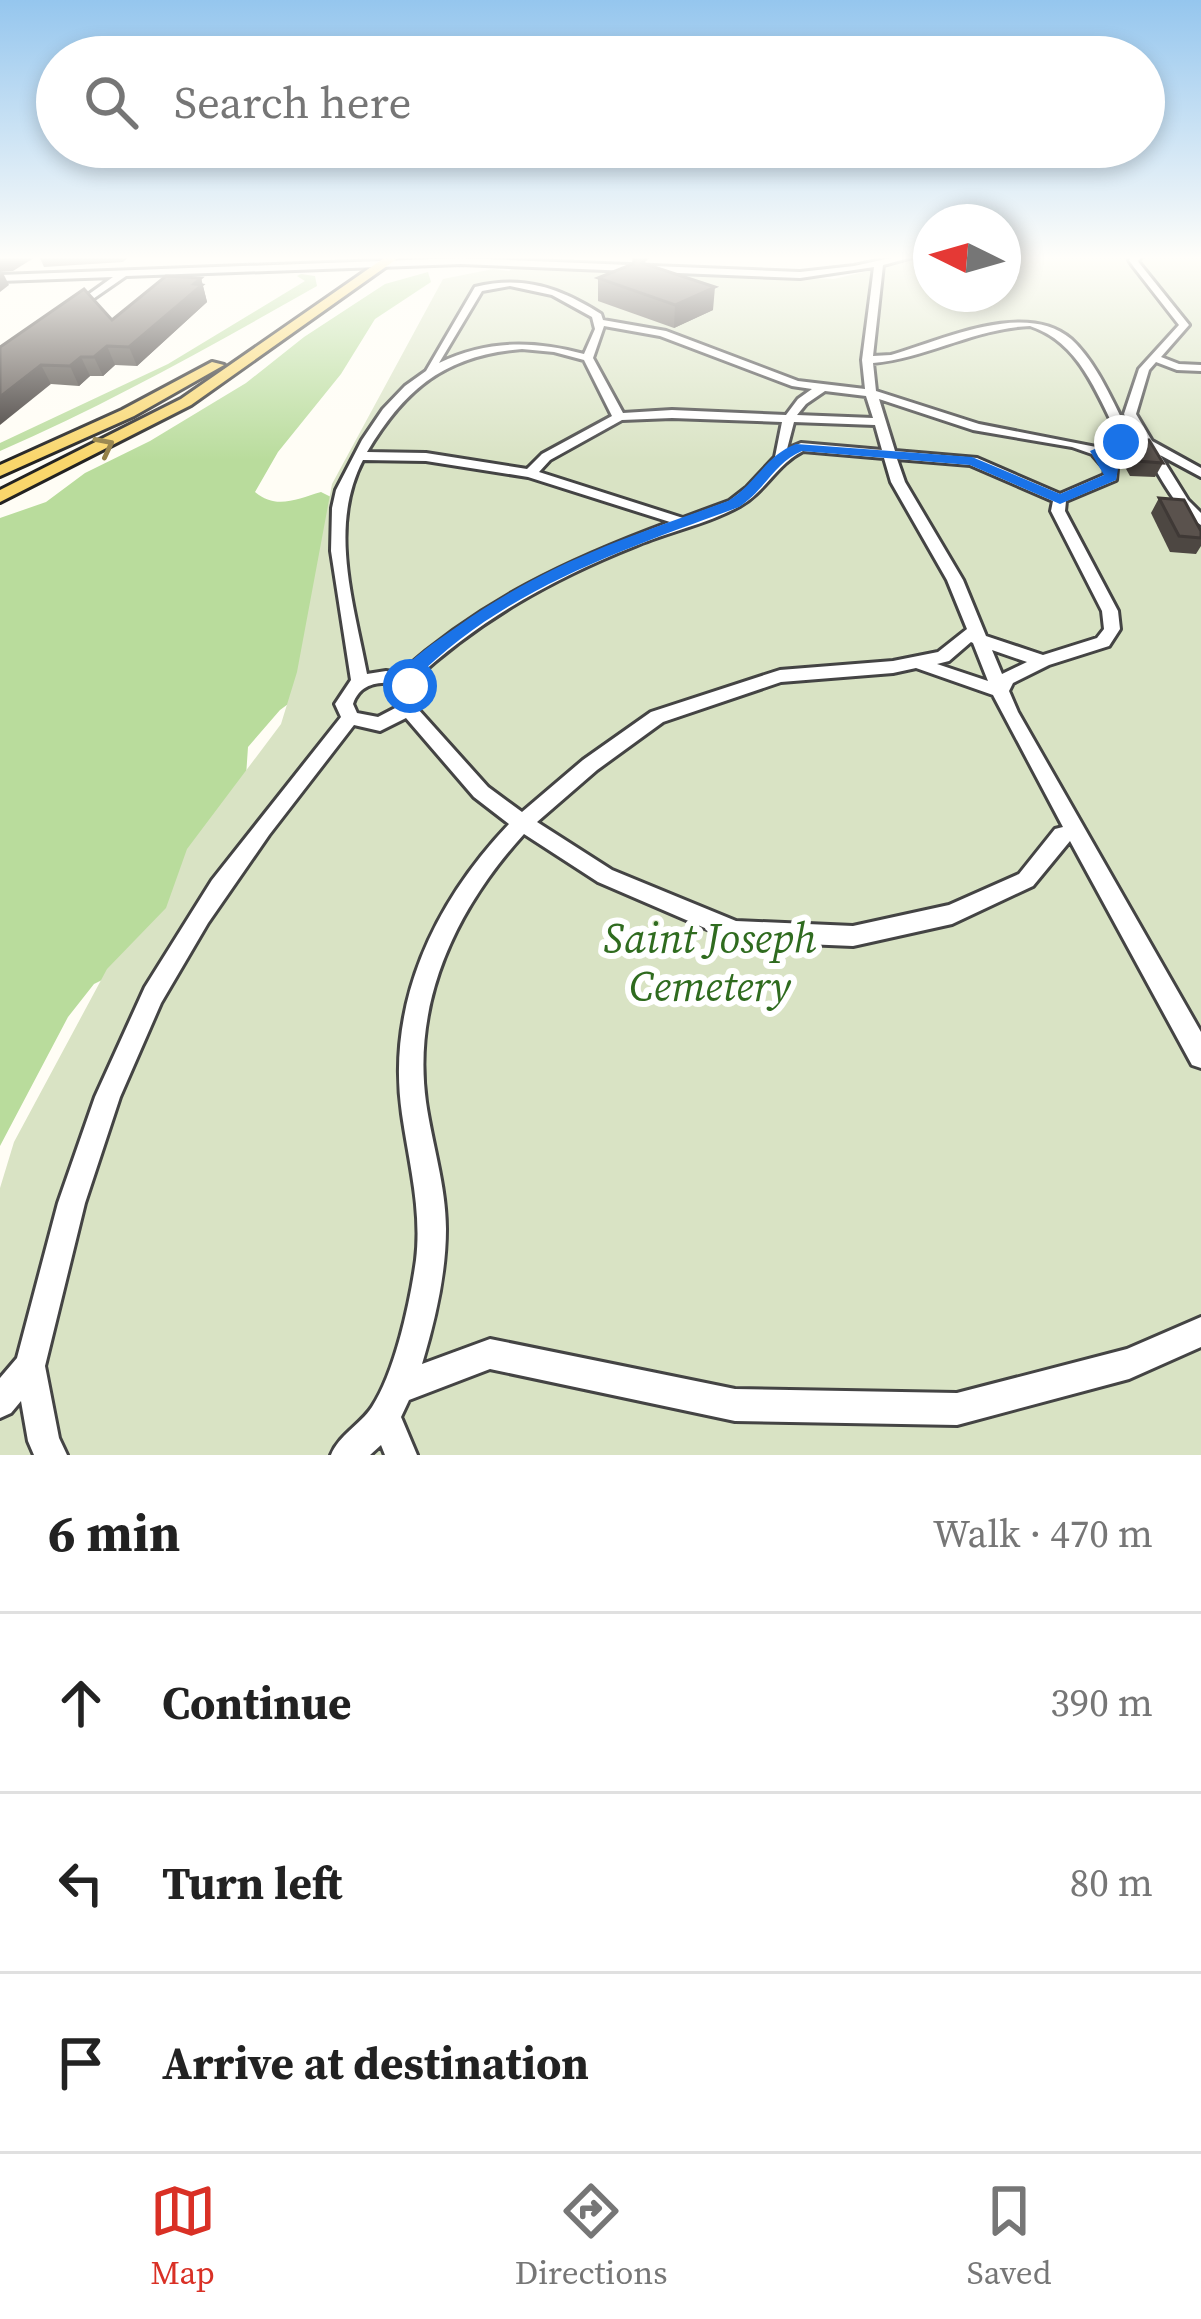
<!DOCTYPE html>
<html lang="en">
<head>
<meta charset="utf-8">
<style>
  body { margin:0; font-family:"Source Serif 4",serif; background:#f6f6f6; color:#222 }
  .compass { position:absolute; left:913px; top:204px; width:108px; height:108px; border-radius:50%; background:#fff; box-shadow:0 6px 18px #0003; rotate:275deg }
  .stop { position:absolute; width:36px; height:36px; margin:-27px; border:9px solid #1a73e8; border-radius:50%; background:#fff }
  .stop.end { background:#1a73e8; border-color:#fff; box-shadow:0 3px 12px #0008 }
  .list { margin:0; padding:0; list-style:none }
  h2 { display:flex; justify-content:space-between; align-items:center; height:156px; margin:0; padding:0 48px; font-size:51px }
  h2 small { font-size:39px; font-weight:400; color:#767676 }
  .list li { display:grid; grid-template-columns:78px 1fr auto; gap:36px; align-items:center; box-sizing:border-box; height:180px; padding:0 48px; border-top:3px solid #e0e0e0 }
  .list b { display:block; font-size:45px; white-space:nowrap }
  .list em { font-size:39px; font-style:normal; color:#767676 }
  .icon { flex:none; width:66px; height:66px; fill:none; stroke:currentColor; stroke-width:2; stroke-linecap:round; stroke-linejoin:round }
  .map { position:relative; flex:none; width:1201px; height:1455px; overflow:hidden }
  .search { position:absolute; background:#fff; box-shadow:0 6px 18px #0003; left:36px; right:36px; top:36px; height:132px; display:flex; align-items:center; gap:30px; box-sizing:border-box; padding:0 42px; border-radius:66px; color:#767676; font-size:45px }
  .sheet { height:696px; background:#fff }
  nav { display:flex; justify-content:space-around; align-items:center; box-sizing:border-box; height:168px; border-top:3px solid #e0e0e0; background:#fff; font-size:33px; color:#767676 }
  nav a { display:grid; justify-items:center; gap:6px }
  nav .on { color:#d93025 }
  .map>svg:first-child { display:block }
  .forest { fill:#b9dc9c }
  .cemetery { fill:#d9e3c4 }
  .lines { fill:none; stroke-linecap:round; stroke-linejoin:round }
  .minor-casing { stroke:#444; stroke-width:6 }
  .major-casing { stroke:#222; stroke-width:6 }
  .minor { fill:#fff; fill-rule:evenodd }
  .major { fill:#f9d66b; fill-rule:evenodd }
  .wall { fill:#4d4742 }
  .shaded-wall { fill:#3f3936 }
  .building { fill:#5a524d; stroke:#3f3936; stroke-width:3 }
  .oneway { stroke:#917d42 }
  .route { fill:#1a73e8 }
  .labels { text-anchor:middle; stroke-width:12; stroke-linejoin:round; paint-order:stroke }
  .near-park-label { font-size:42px; font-style:italic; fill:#2f6b1f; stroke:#fff }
</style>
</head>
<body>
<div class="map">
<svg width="1201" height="1455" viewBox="0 0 1201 1455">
  <rect width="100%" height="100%" fill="#fffdf5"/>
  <g class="forest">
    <path d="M 428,272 L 431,282 L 375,319 L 341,374 L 278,452 L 255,492 C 276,510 297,499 321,492 L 335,499 L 319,681 L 280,710 L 248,747 L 245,791 L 164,949 L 94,984 L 68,1017 L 0,1146 L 0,518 L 46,502 L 85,473 L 150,441 L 246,383 L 304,337 L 385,284 Z"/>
    <path d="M 301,274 L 315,276 L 317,286 C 213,345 110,403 0,451 L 0,443 L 168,364 L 305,281 L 297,276 Z"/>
  </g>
  <path class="cemetery" d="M 931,256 L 931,294 L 1003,294 L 1003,256 L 1201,256 L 1201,1455 L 0,1455 L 0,1188 L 14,1142 L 107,969 L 166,908 L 187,849 L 281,724 L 297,672 L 332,484 L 443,279 L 493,269 L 509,271 L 515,266 L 834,279 Z"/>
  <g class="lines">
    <g class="minor-casing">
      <g id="minor">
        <path d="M 900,256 L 916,256 L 883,265 L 873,356 L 891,355 C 942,340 1026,300 1071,339 C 1098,364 1113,403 1130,435 L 1125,445 L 1104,452 L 1117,469 L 1116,480 L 1066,501 L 1065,511 L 1118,611 L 1120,629 L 1109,646 L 1049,665 L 1013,683 L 1009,691 L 1018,712 L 1201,1032 L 1201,1068 L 1192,1065 L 1070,841 L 1033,886 L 952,924 L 853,946 L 735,941 L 598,882 L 524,834 C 457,908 412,1000 426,1102 C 432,1144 446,1186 446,1229 C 446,1274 435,1321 422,1364 L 490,1339 L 735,1389 L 957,1393 L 1127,1349 L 1201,1317 L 1201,1347 L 1129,1379 L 957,1425 L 735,1421 L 490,1369 L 409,1400 L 401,1417 L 417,1455 L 385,1455 L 381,1445 L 370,1455 L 331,1455 C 339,1435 360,1425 372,1407 C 395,1372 410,1303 416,1260 C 422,1210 409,1163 402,1114 C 386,1004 434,903 509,824 L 474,797 L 406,718 L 380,731 L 354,725 L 269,835 L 208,923 L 161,1003 L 120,1097 L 85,1203 L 45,1366 L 59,1438 L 67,1455 L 34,1455 L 28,1441 L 21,1401 L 11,1413 L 0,1418 L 0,1378 L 17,1358 L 58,1203 L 95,1097 L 145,987 L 212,880 L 341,717 L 335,704 L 351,680 L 331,551 L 332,508 L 336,490 L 362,440 L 383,409 L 405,386 L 426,371 L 475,287 C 523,275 560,288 601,314 L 603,320 L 666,331 L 798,381 L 865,389 L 862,360 L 874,267 L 800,278 L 461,264 L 126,276 L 74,312 L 69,309 L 71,307 L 113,277 L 0,281 L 0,275 L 461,258 L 800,272 L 854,266 ZM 510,286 L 552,295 L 592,317 L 595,329 L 584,354 C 533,340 487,340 439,363 L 482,291 ZM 604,326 L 660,336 L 792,386 L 812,389 L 798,399 L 786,415 L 672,410 L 623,413 L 593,358 ZM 1030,326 C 1079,342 1096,392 1118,435 L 1116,440 L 1096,447 L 979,424 L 876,391 L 873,363 C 927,358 976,328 1030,326 ZM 522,349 L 554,352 L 584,360 L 612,416 L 542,454 L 527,469 L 426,453 L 367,452 C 405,388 446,355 522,349 ZM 825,391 L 866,396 L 873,418 L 797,415 L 806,404 ZM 879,399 L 973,430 L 1072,447 L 1092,454 L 1105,469 L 1104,475 L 1060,494 L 977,458 L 895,451 ZM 672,418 L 782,422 L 775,457 L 747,487 L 729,501 L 683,518 L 539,472 L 550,460 L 622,420 ZM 794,422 L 875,425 L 882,450 L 801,443 L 787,449 ZM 803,451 L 884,458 L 891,482 L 947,580 L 967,629 L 938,652 L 893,661 L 780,670 L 651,712 L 583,760 L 522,812 L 488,787 L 417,708 L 420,693 L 413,681 C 479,620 552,579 635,546 C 668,532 710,523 740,506 C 765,492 777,464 803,451 ZM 897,459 L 970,465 L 1053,501 L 1051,511 L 1102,611 L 1104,629 L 1097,638 L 1043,655 L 986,636 L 963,580 L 905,482 ZM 363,460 L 426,461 L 528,477 L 670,522 C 568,560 482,600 400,673 L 386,671 L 367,674 C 354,604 328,527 363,460 ZM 971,642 L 973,643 L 988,681 L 937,664 L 949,661 ZM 992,650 L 1027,662 L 1002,674 ZM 916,668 L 993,695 L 1063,827 L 1055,829 L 1019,874 L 949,905 L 853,926 L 736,921 L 612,870 L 537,822 L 597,770 L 663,722 L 781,682 L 893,673 ZM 392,683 L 402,690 L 401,705 L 378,717 L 357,713 L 353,704 C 359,686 374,682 392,683 Z"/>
        <path d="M 1132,256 L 1142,256 L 1138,261 L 1140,264 L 1189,325 L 1161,357 L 1179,364 L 1201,365 L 1201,371 L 1177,370 L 1156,362 L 1149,370 L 1136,414 L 1152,441 L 1201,468 L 1201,477 L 1160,455 L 1188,500 L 1201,513 L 1201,525 C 1176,510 1161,478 1146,453 L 1150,450 L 1143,446 L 1124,414 L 1139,369 L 1179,325 L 1133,266 L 1129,260 Z"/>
      </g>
    </g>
    <g class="major-casing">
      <g id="major">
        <path d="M 387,256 L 401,256 L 191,405 L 0,502 L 0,490 L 181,399 Z"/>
        <path d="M 212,362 L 224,365 L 134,416 L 0,476 L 0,465 L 122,410 Z"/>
      </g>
    </g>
    <use href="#minor" class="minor"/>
    <use href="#major" class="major"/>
  </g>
  <g class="wall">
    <path d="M 42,256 L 130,256 L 123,262 L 44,267 L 40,258 Z"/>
    <path d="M 633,264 L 650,266 L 713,310 L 674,328 L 598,301 L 598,278 Z"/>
    <path d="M 201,278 L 207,302 L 137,366 L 115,365 L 103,376 L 90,376 L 79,386 L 51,384 L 0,347 L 112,320 Z"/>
    <path d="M 1124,439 L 1163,463 L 1155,477 L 1130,476 L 1117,453 Z"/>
    <path d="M 1159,498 L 1201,531 L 1201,546 L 1196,554 L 1170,552 L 1151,513 Z"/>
  </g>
  <g class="shaded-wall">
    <path d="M 11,256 L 37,256 L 13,271 L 0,272 L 0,259 Z"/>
    <path d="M 3,273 L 9,285 L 0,292 L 0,275 Z"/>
    <path d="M 201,278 L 207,302 L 137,366 L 129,347 Z"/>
    <path d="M 715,287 L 713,310 L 674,328 L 675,305 Z"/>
    <path d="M 107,346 L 115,365 L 103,376 L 94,357 Z"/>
    <path d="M 81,357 L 90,376 L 79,386 L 70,366 Z"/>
    <path d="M 41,365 L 51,384 L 0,425 L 0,397 Z"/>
  </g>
  <g class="building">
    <path d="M 635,256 L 649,256 L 642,263 L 715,287 L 675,305 L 598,278 L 633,264 Z"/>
    <path d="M 166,276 L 201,278 L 194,284 L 202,285 L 129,347 L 107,346 L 94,357 L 81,357 L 70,366 L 41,365 L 0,397 L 0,347 L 84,289 L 112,320 Z"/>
    <path d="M 1124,439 L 1149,440 L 1163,463 L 1137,461 Z"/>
    <path d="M 1159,498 L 1184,500 L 1201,531 L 1201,538 L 1179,536 Z"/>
  </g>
  <defs><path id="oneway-chevron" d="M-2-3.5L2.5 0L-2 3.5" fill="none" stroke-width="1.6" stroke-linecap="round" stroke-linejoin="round" transform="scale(3)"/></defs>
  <use class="oneway" href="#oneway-chevron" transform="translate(105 446) rotate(-27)"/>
  <linearGradient id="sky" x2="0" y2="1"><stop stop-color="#95c6ee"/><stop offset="0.56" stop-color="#fffefa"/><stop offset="1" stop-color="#fffefa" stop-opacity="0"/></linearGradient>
  <rect width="1201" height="460" fill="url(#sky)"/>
  <path class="route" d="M 1121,438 L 1126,444 L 1105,453 L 1118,469 L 1116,480 L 1060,504 L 970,465 L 802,451 C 775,462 764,491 739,507 C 622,550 504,589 414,680 L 416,691 L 403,691 L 394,680 C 411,657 435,642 458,626 C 548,562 626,538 728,501 C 756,484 766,455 796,444 L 972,457 L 1060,494 L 1104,475 L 1090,451 Z"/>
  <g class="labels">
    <g class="near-park-label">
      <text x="710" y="953">Saint Joseph<tspan x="710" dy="48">Cemetery</tspan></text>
    </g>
  </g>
</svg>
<svg class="compass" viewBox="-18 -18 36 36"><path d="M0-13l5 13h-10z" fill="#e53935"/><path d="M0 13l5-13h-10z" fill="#767676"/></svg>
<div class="stop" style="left:410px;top:686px"></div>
<div class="stop end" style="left:1121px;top:442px"></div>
<div class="search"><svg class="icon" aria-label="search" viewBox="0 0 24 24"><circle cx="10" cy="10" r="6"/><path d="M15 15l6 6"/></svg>Search here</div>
</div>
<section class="sheet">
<h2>6 min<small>Walk · 470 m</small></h2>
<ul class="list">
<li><svg class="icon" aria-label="ahead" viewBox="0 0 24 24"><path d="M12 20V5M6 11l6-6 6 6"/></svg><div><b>Continue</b></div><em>390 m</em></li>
<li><svg class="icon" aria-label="left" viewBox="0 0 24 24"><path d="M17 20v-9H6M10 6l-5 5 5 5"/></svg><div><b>Turn left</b></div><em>80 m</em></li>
<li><svg class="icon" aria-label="arrive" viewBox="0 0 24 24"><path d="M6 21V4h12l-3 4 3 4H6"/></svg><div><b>Arrive at destination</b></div></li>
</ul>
</section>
<nav>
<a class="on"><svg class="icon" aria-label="map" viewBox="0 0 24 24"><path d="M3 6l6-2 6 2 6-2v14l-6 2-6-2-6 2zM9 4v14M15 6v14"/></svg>Map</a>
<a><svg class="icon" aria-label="directions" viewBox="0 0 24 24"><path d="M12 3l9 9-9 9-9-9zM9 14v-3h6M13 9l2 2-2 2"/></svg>Directions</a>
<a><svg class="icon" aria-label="saved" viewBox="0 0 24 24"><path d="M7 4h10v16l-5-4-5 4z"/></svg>Saved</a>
</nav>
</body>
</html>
